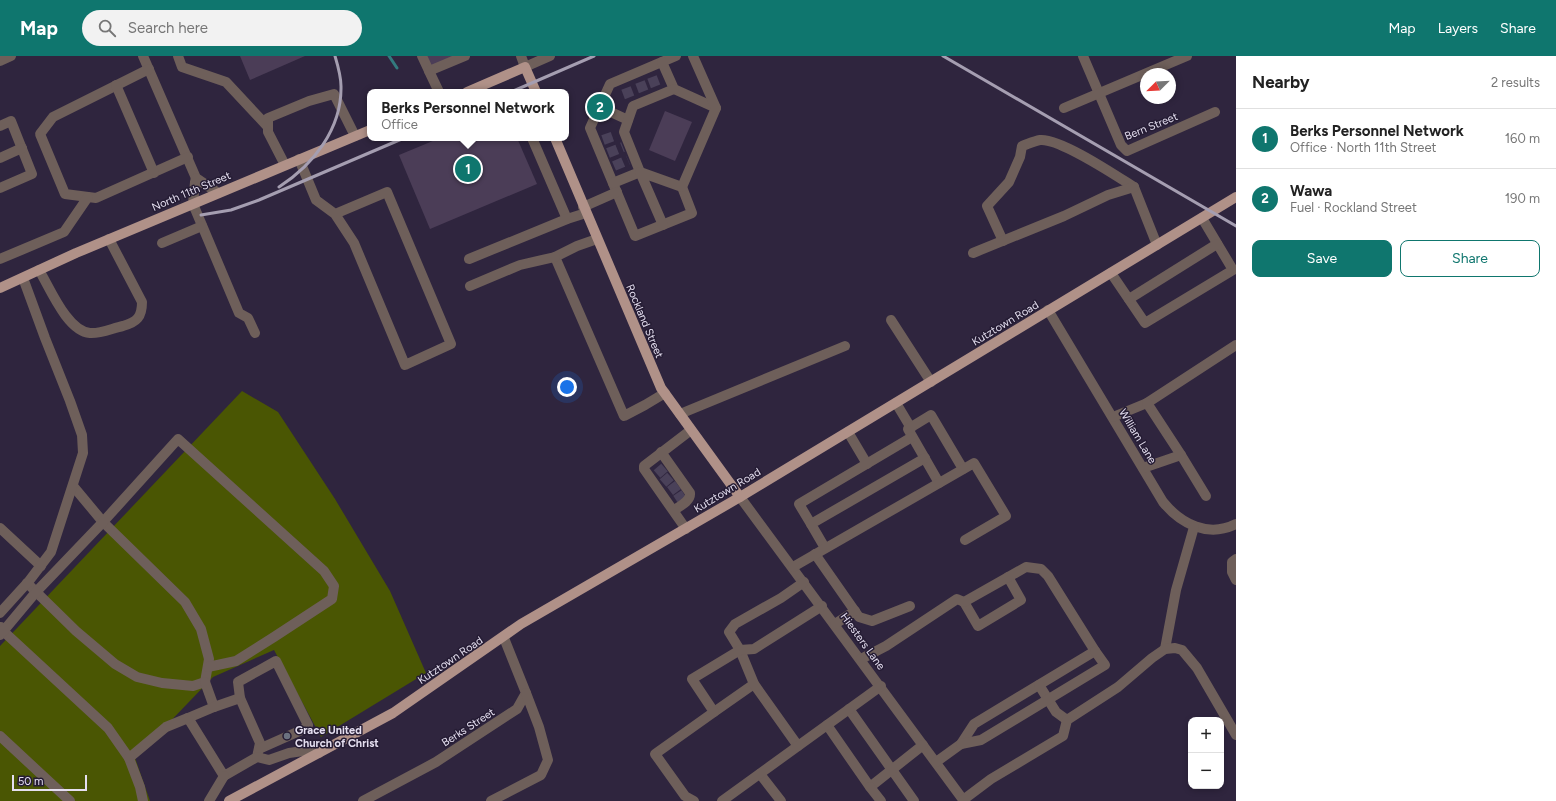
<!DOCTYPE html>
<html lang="en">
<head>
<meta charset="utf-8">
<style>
  body { margin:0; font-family:Figtree,sans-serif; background:#f2f2f2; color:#222 }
  .controls { position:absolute; right:12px; bottom:12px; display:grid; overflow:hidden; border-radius:8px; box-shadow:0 2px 6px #0003 }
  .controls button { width:36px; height:36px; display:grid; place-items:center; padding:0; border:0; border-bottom:1px solid #e0e0e0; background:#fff; color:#222; font:20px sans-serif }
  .compass { position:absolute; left:1140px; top:12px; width:36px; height:36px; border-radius:50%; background:#fff; box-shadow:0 2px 6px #0003; rotate:246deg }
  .scale { position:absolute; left:12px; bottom:10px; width:75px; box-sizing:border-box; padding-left:4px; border:2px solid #e5dff0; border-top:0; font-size:11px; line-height:14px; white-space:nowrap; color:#e5dff0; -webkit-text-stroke:3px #251c34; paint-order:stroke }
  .you { position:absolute; left:567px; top:331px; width:14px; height:14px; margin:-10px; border:3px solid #fff; border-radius:50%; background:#1a73e8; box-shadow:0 0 0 6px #1a73e833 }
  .badge { display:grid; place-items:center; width:26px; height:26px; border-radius:50%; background:#0f766e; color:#fff; font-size:13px; font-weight:700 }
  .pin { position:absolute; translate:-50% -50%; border:2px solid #fff; box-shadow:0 1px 4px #0006 }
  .popup { position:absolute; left:367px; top:33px; width:202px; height:52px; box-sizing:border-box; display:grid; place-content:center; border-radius:8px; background:#fff; filter:drop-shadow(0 1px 3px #0005); font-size:13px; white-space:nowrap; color:#767676 }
  .popup b { font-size:15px; color:#222 }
  .popup::after { content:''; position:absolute; left:50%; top:100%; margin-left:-8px; border:8px solid transparent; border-top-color:#fff }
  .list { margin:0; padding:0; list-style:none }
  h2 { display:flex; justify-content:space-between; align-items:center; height:52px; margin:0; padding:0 16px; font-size:17px }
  h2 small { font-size:13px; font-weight:400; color:#767676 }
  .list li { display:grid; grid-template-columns:26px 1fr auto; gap:12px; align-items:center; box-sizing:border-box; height:60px; padding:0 16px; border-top:1px solid #e0e0e0 }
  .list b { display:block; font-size:15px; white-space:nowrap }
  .list p { margin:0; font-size:13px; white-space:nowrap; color:#767676 }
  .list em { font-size:13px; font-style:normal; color:#767676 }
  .actions { display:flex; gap:8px; padding:12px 16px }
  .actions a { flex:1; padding:9px 0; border:1px solid #0f766e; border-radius:8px; text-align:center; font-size:14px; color:#0f766e }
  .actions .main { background:#0f766e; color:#fff }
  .icon { flex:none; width:22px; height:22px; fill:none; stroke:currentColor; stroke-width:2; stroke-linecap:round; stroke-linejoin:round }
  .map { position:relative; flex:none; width:1236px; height:745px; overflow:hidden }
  header { display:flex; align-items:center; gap:24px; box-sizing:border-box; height:56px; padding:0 20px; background:#0f766e; color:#fff }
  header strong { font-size:19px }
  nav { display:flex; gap:22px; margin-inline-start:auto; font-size:14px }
  .search { width:280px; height:36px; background:#f2f2f2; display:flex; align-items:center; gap:10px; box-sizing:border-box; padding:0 14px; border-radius:22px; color:#767676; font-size:15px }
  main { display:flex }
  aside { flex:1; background:#fff }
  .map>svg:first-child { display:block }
  .green { fill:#4a5603 }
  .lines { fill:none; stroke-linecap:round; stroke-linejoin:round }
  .stream { stroke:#337a7e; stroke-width:3 }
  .building { fill:#4b3d57 }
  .minor-tunnel { stroke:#4a4159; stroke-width:10; stroke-dasharray:10 5; stroke-linecap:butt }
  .minor { stroke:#6e5f5a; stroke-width:10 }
  .major { stroke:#b09188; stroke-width:10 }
  .rail { stroke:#a59eb1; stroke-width:3 }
  .worship-dot { fill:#6b7280; stroke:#251c34; stroke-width:1.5 }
  .labels { text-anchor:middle; stroke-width:3; stroke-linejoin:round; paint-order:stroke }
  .street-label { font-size:11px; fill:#e5dff0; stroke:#251c34 }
  .poi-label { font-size:11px; font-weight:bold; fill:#e5dff0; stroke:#251c34; text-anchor:start }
</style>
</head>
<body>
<header>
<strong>Map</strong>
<div class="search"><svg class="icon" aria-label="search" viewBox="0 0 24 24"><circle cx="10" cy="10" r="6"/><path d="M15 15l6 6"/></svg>Search here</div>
<nav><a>Map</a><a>Layers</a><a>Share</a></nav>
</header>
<main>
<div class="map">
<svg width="1236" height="745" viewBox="0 0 1236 745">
  <rect width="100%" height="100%" fill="#2f253e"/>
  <path class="green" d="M 242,335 L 278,356 L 335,443 L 390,535 L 426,617 L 321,681 L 274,594 L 213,621 L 135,702 L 150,745 L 0,745 L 0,590 Z"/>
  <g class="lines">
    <path class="stream" d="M 389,0 L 397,12"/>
  </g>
  <g class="building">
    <path d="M 240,0 L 305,0 L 250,24 Z"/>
    <path d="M 427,0 L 454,0 L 431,10 Z"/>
    <path d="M 665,55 L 692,66 L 675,105 L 649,94 Z"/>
    <path d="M 440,82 L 517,82 L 537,128 L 430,173 L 399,99 Z"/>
  </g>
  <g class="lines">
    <g class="minor-tunnel">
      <path d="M 652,21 L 657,34"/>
      <path d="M 640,26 L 645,39"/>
      <path d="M 626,32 L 631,45"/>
      <path d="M 603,84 L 617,79"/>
      <path d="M 608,97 L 623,91"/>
      <path d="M 614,110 L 628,104"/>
      <path d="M 657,418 L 665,411"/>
      <path d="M 663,427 L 671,420"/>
      <path d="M 670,435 L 678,429"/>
      <path d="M 676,444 L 685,438"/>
    </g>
    <g class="minor">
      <path d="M 143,0 L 196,122 L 218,137"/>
      <path d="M 178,0 L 182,11 L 226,26 L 268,71"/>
      <path d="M 422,0 L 429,15"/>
      <path d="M 521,0 L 525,11 L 550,0"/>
      <path d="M 676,0 L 610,28 L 590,72 L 635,180 L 692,157 L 682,131"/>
      <path d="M 1083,0 L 1121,89 L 1127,95 L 1215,56"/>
      <path d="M 0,5 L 11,0"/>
      <path d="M 662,6 L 674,33 L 716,52"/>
      <path d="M 149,13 L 53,61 L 40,78 L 65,138 L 96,142 L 188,101"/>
      <path d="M 116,29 L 154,117"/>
      <path d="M 439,36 L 429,15 L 465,0"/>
      <path d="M 600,51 L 628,64"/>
      <path d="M 1064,52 L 1187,0"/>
      <path d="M 0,70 L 11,65 L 32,118 L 0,132"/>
      <path d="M 532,82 L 567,163"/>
      <path d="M 0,102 L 22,92"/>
      <path d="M 299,103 L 316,144 L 335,158 L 354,187 L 405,309 L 451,288 L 387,136 L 335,158"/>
      <path d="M 285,109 L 268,76 L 268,62 L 309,45 L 334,38 L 355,80"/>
      <path d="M 196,122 L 195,126 L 193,148 L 239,257 L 248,262 L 255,277"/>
      <path d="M 613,127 L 640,116 L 624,76 L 633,50 L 674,33"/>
      <path d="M 1134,131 L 1157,189"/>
      <path d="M 583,151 L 617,136"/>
      <path d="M 663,169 L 640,116 L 682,131 L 716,52 L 693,0"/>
      <path d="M 597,183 L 577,190 L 555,201 L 624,360 L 645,349 L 665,337"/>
      <path d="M 1003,185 L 987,150 L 1009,126 L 1020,101 L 1022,90 C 1028,88 1034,85 1040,84 C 1060,82 1115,119 1134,131"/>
      <path d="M 162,187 L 202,170"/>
      <path d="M 973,197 L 1064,160 L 1108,139 L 1134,131"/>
      <path d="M 0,203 L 64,176 L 88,141"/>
      <path d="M 469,203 L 567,163 L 586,157"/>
      <path d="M 39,214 C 50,232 67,275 90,277 C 100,278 113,272 123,270 C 137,266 142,261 142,246 L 109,183"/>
      <path d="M 1111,217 L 1145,267 L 1233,214 L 1202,162"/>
      <path d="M 470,230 L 520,209 L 555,201"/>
      <path d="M 1129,243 L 1217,188"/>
      <path d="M 1048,254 L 1163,446 C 1181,468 1208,482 1236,468"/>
      <path d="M 891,264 L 931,326"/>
      <path d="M 896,347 L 911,372"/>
      <path d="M 680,358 L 845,290"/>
      <path d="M 1113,361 L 1147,347 L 1236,289"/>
      <path d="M 848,376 L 867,408"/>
      <path d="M 661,396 L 690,437 C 691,445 680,450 674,454"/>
      <path d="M 1181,399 L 1206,440"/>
      <path d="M 1143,412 L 1181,399 L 1147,347"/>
      <path d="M 939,427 L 908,373 L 931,359 L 963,413"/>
      <path d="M 740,441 L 964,745"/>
      <path d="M 811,468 L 799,448 L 912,381"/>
      <path d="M 0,472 L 41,510"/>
      <path d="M 686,473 L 644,413 L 644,410 L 691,374"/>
      <path d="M 825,492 L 811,468 L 925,402"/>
      <path d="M 815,498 L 859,561 L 872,565 L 910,550"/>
      <path d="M 1236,503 L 1232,506 L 1232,516 L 1236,524"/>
      <path d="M 793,511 L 974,407 L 1006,460 L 965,484"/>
      <path d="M 27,527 L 76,575 L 115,608 L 137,621 L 162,627 L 193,630 L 205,626 L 209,603 L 201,573 L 185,546 L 103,466 L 73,430"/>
      <path d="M 964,546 L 978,570 L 1021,544 L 1008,521"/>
      <path d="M 0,557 L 29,525 L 51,496 L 83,397 L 82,379 L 70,345 L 45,282 L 23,222"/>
      <path d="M 835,568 L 855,555"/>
      <path d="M 1,571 L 3,575 L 108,672 L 129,702 L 140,731 L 143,745"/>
      <path d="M 0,579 L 36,536 L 103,466 L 178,383 L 324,515 L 334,530 L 332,543 L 274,581 L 236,605 L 208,611"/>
      <path d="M 1165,593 L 1176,534 L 1194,471"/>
      <path d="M 861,603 L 886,590 L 957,543 L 964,546 L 1026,511 L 1041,513 L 1048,520 L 1095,595 L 974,668 L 961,688 L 936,706"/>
      <path d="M 205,626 L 214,651"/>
      <path d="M 1039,629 L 1056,656 L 1067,664"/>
      <path d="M 240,642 L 260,687 L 257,701 L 224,720 L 188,662 L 214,651 Z"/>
      <path d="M 240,642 L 238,626 L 276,605 L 308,669 L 304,673 L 259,693"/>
      <path d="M 849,653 L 914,745"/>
      <path d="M 714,656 L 754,628"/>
      <path d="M 827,669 L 870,731 L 923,689"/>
      <path d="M 0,680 L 70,745"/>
      <path d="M 961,688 L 981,684 L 1105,609 L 1095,595"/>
      <path d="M 798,690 L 754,628 L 740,594 L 729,576 L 735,568 L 781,542 L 804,526"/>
      <path d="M 257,701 L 269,704 L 289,697 L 303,695 L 319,697"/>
      <path d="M 129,702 L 166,671 L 188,662"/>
      <path d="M 760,718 L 781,745"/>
      <path d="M 870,731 L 881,745"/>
      <path d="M 963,744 L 991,723 L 1063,680 L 1067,664 L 1118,631 L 1152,602 L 1165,593 L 1175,592 L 1182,594 L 1197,612 L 1236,679"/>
      <path d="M 209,745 L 224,720"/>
      <path d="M 363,745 L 436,706 L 517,653 L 526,637 L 504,582"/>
      <path d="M 491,745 L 541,719 L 548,704 L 539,671 L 526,637"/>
      <path d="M 694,745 L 685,740 L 655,698 L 714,656 L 692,623 L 740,594 L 754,593 L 822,550"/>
      <path d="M 722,745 L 881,630"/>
    </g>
    <g class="major">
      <path d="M 467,36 L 525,11 L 536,36"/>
      <path d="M 555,82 L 661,332 L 740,441"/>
      <path d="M 0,232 L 76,197 L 370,74"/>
      <path d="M 229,745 L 393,657 L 521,568 L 740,441 L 1236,141"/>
    </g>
    <g class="rail">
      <path d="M 943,0 L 1236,170"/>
      <path d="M 511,36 L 594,0"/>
      <path d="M 279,131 C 313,109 342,73 341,30 C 341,20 338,10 335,0"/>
      <path d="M 201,159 L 231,154 L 259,144 L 404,82"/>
    </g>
  </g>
  <circle class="worship-dot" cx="287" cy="680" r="4"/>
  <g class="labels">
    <g class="street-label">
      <text transform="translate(1151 70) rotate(-22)" y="4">Bern Street</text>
      <text transform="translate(191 135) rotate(-23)" y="4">North 11th Street</text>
      <text transform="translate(645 265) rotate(67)" y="4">Rockland Street</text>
      <text transform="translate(1005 267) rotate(-31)" y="4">Kutztown Road</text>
      <text transform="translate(1138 380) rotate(59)" y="4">William Lane</text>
      <text transform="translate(727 434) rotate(-31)" y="4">Kutztown Road</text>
      <text transform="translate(863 585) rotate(54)" y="4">Hiesters Lane</text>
      <text transform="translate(450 604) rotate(-34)" y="4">Kutztown Road</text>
      <text transform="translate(468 671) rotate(-33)" y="4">Berks Street</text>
    </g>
    <g class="poi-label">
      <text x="295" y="678">Grace United<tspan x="295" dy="13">Church of Christ</tspan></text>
    </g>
  </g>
</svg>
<div class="controls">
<button>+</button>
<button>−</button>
</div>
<svg class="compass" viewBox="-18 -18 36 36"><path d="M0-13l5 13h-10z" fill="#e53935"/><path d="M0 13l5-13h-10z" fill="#767676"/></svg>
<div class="scale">50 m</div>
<div class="you"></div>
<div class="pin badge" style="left:468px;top:113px">1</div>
<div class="popup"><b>Berks Personnel Network</b>Office</div>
<div class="pin badge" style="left:600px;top:51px">2</div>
</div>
<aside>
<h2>Nearby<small>2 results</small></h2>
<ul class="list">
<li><span class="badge">1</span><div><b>Berks Personnel Network</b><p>Office · North 11th Street</p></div><em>160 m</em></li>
<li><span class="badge">2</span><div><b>Wawa</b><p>Fuel · Rockland Street</p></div><em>190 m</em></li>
</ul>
<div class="actions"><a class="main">Save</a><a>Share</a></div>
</aside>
</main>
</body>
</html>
